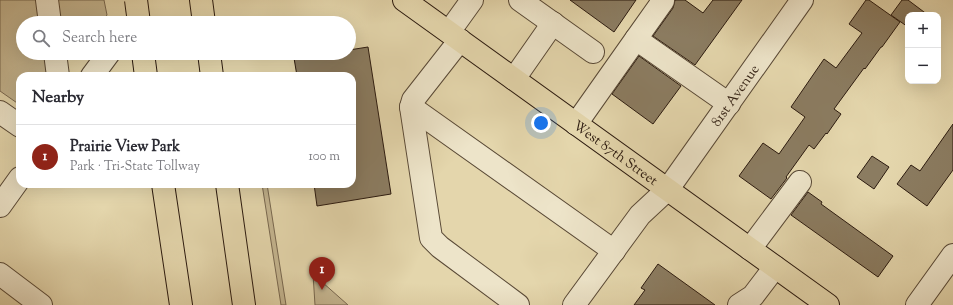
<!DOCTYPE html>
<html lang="en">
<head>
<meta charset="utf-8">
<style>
  body { margin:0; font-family:"Sorts Mill Goudy",serif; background:#f2f2f3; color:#2b2b33 }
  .controls { position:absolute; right:12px; top:12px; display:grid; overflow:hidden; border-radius:8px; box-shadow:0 4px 16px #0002 }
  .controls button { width:36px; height:36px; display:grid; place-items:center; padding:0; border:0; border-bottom:1px solid #e1e1e2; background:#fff; color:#2b2b33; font:20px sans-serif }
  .you { position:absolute; left:541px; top:123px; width:14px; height:14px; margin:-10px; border:3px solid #fff; border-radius:50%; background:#1a73e8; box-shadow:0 0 0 6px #1a73e833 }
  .badge { display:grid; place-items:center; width:26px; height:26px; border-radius:50%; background:#8f2418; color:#fff; font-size:13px; font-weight:700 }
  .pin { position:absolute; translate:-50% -33px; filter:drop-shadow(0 1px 2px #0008) }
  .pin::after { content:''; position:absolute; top:21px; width:14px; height:12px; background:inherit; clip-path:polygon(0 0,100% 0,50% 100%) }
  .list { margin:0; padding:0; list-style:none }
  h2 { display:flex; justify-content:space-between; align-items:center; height:52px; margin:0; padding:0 16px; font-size:17px }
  h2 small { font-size:13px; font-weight:400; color:#7c7c81 }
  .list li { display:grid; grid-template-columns:26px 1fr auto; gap:12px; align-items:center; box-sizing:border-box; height:64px; padding:0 16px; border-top:1px solid #e1e1e2 }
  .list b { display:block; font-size:15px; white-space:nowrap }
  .list p { margin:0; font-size:13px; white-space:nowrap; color:#7c7c81 }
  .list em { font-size:13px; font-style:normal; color:#7c7c81 }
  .icon { flex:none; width:22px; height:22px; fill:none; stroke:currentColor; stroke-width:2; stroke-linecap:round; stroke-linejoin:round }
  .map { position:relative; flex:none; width:953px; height:305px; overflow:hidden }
  .search { position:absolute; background:#fff; box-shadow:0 4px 16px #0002; left:16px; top:16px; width:340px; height:44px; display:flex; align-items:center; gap:10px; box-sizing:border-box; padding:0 14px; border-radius:22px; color:#7c7c81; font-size:15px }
  .panel { position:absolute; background:#fff; box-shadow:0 4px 16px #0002; left:16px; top:72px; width:340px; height:116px; border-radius:12px }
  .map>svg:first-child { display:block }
  .green { fill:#c5b691; stroke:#786850 }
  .building { fill:#8b7c61; stroke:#2b1a0f }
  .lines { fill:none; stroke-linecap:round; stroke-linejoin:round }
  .minor-casing { stroke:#594936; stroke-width:24 }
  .major-casing { stroke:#2b1a0f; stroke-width:24 }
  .highway-casing { stroke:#2b1a0f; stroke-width:24 }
  .minor { stroke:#ede4c9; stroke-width:22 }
  .major { stroke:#e4d6ac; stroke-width:22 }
  .highway { stroke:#e4d6ac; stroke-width:22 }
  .highway-bridge-casing { stroke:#2b1a0f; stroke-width:24; stroke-linecap:butt }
  .highway-bridge { stroke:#e4d6ac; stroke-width:22 }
  .labels { text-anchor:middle; stroke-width:3; stroke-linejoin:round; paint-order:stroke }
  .street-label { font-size:14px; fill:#2b1a0f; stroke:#ede4c9 }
</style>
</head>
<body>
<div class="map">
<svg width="953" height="305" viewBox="0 0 953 305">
  <rect width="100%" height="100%" fill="#e4d6ac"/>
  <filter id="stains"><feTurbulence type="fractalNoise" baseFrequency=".005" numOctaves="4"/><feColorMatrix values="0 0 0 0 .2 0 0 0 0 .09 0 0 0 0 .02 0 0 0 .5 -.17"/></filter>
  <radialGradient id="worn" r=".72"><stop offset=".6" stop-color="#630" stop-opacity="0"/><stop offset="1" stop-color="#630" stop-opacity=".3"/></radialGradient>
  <g class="green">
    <path d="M 0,0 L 40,0 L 43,23 L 23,23 L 23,53 L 47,53 L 48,76 L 20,76 L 20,105 L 0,91 Z"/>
    <path d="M 55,0 L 104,0 L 107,15 L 101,23 L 58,23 Z"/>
    <path d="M 262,184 L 267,184 L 286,305 L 281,305 Z"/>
    <path d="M 313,274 L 348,305 L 315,305 Z"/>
  </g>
  <g class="building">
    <path d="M 570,0 L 636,0 L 614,32 Z"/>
    <path d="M 675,0 L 685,0 L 703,13 L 713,0 L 742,0 L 695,65 L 653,36 L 673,8 Z"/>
    <path d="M 866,0 L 869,0 L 900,22 L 882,47 L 881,47 L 865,69 L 864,68 L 834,109 L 841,114 L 827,134 L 826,133 L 814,149 L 809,145 L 786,177 L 787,178 L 771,199 L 739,176 L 763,143 L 779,154 L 805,117 L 791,107 L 824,59 L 836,68 L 862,33 L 849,24 Z"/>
    <path d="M 902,0 L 908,0 L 928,15 L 908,15 L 908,27 L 891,15 Z"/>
    <path d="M 368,47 L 391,194 L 317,206 L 314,184 L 352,184 L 352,76 L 297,76 L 294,58 L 327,53 L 349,53 L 349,50 Z"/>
    <path d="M 639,56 L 681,86 L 653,124 L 612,94 Z"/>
    <path d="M 953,124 L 953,170 L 927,206 L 897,184 L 911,165 L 920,171 Z"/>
    <path d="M 872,156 L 889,167 L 874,189 L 857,177 Z"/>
    <path d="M 808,192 L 822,202 L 821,204 L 893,256 L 878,277 L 791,215 Z"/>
    <path d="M 658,264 L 715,305 L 634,305 L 645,290 L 641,288 Z"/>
  </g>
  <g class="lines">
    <g class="minor-casing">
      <g id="minor">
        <path d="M 47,0 L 50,23"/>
        <path d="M 520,0 L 593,52"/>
        <path d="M 449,32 L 472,0"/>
        <path d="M 636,39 L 663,1"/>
        <path d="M 460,40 L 413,100 L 411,107 L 431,238 L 440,247 L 518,305"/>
        <path d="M 55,53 L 58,76"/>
        <path d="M 92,76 L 109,53"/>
        <path d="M 514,79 L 553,23"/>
        <path d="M 411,107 L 614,251"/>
        <path d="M 0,112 L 20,126"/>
        <path d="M 576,124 L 636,39 L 729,104"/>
        <path d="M 0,206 L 20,178"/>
        <path d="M 750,249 L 800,182"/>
        <path d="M 0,274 L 41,305"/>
        <path id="s1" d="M 574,305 L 640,215 L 668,189 L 802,0"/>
        <path d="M 739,305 L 753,296 L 775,267"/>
        <path d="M 917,305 L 953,255"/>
      </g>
    </g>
    <g class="major-casing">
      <g id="major">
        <path id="s2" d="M 404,0 L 828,305"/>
      </g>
    </g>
    <g class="highway-casing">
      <g id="highway">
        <path d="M 201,0 L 204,23"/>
        <path d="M 143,53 L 146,76"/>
        <path d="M 209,53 L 212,76"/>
        <path d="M 163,184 L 181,305"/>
        <path d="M 227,184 L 244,305"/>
      </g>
    </g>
    <use href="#minor" class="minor"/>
    <use href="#major" class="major"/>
    <use href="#highway" class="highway"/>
    <g class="highway-bridge-casing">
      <path id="highway-bridge" d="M 136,0 L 139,23"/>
    </g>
    <use href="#highway-bridge" class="highway-bridge"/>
  </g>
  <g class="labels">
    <g class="street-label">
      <text dy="5" stroke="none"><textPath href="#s1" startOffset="265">81st Avenue</textPath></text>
      <text dy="5" stroke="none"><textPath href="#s2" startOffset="261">West 87th Street</textPath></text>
    </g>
  </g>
  <rect width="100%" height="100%" filter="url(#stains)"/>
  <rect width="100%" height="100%" fill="url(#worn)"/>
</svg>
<div class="controls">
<button>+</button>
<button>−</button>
</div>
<div class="you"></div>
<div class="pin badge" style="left:322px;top:290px">1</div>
<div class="search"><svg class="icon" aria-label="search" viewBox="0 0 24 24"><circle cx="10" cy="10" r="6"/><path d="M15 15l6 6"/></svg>Search here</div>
<section class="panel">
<h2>Nearby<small></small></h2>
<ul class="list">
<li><span class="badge">1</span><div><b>Prairie View Park</b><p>Park · Tri-State Tollway</p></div><em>100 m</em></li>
</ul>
</section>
</div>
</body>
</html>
